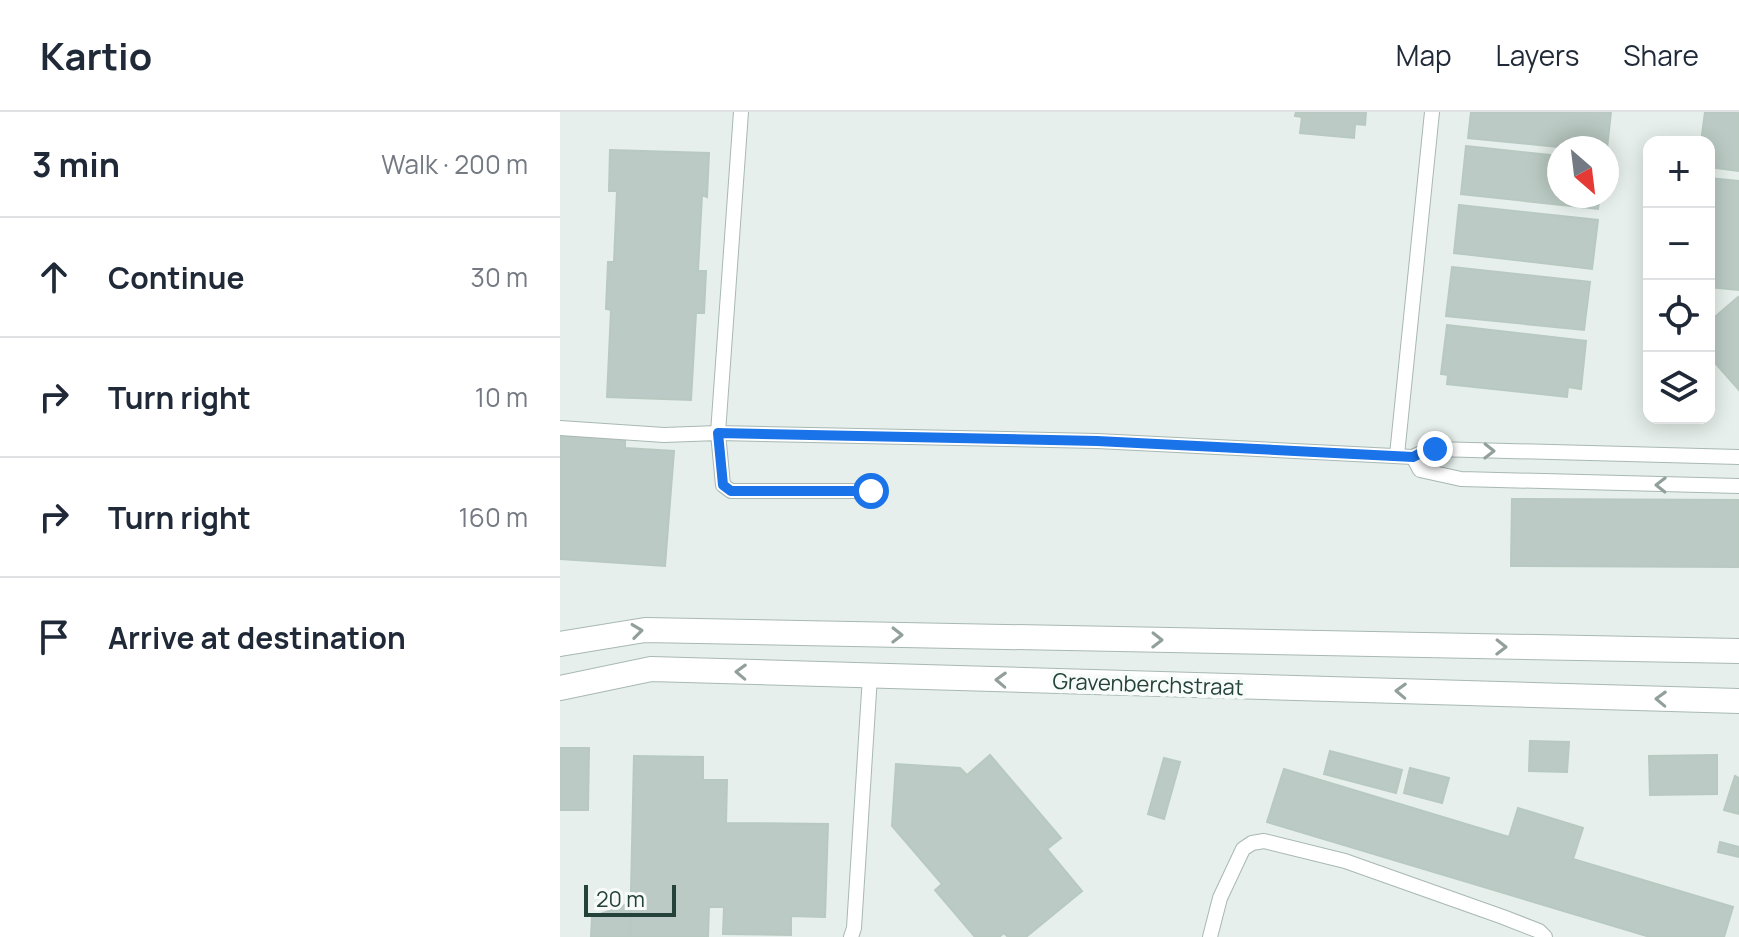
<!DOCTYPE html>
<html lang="en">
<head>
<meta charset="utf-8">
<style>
  body { margin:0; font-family:Manrope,sans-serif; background:#f6f6f7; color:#1f2937 }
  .controls { position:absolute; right:24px; top:24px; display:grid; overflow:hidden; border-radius:16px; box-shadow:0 4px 20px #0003 }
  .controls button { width:72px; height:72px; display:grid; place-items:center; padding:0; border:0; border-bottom:2px solid #e0e1e3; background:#fff; color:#1f2937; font:40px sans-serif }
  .compass { position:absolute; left:987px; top:24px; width:72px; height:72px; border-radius:50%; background:#fff; box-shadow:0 4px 20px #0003; rotate:152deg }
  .scale { position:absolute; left:24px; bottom:20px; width:92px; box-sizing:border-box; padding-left:8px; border:4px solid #24423a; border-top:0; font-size:22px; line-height:28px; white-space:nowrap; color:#24423a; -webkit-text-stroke:6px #f7fbf9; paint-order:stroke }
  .stop { position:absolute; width:24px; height:24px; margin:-18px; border:6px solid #1a73e8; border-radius:50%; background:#fff }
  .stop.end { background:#1a73e8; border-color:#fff; box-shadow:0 2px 8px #0008 }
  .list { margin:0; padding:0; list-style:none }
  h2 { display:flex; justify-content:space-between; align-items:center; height:104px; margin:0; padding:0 32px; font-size:34px }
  h2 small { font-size:26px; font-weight:400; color:#747a83 }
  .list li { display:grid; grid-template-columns:52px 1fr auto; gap:24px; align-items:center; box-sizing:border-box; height:120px; padding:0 32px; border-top:2px solid #e0e1e3 }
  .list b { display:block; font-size:30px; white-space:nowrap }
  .list em { font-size:26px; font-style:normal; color:#747a83 }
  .icon { flex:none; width:44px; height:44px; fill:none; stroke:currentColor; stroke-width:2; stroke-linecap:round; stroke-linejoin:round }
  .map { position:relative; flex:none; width:1179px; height:825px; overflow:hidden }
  header { display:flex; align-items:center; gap:48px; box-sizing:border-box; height:112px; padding:0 40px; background:#fff; border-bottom:2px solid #e0e1e3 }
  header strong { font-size:38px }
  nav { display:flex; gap:44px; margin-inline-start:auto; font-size:28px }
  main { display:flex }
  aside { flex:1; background:#fff }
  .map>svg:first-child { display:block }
  .building { fill:#bbcac4; stroke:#b8c9c2; stroke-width:2 }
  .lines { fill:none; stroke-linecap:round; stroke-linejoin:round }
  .service-casing { stroke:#a8b8b2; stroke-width:16 }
  .tertiary-casing { stroke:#a8b8b2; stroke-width:26 }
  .service { stroke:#fff; stroke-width:14 }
  .tertiary { stroke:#fff; stroke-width:24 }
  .oneway { stroke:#92a09c }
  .route { stroke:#1a73e8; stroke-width:10 }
  .labels { text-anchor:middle; stroke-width:8; stroke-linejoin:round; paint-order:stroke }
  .street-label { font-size:22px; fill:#24423a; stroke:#f7fbf9 }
</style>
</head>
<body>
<header>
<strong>Kartio</strong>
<nav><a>Map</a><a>Layers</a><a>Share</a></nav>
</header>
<main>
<aside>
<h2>3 min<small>Walk · 200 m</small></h2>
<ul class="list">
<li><svg class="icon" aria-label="ahead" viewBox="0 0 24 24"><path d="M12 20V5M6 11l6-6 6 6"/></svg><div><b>Continue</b></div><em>30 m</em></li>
<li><svg class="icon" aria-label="right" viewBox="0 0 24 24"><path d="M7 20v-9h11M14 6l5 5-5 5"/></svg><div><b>Turn right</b></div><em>10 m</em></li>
<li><svg class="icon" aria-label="right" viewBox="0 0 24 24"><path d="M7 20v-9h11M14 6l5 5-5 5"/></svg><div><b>Turn right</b></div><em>160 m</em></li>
<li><svg class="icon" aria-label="arrive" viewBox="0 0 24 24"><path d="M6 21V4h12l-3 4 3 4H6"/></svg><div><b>Arrive at destination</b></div></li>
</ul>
</aside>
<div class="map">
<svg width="1179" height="825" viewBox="0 0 1179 825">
  <rect width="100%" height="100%" fill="#e6efeb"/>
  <g class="building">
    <path d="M 736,0 L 806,0 L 805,13 L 795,12 L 794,26 L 740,21 L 742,5 L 735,4 Z"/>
    <path d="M 911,0 L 1051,0 L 1047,36 L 1008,36 L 908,26 Z"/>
    <path d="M 1145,0 L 1179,0 L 1179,59 L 1149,55 L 1149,30 L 1141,30 Z"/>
    <path d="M 906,34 L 999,44 L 999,84 L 1040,84 L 1038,97 L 901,82 Z"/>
    <path d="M 50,38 L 149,41 L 147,85 L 142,83 L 138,159 L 146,159 L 144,201 L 136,201 L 131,288 L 47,285 L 51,198 L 46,197 L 48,150 L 54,150 L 57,79 L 49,79 Z"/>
    <path d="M 1149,66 L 1179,69 L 1179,178 L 1149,175 Z"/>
    <path d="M 899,93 L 1038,108 L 1032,157 L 894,141 Z"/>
    <path d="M 892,155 L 1030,170 L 1024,218 L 886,204 Z"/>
    <path d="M 1178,185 L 1179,187 L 1179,278 L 1149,244 L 1149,210 Z"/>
    <path d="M 887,213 L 1026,229 L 1021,277 L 1008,275 L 1007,285 L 887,272 L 888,263 L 881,262 Z"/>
    <path d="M 0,320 L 65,325 L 65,336 L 114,339 L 105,454 L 0,447 Z"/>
    <path d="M 952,387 L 1179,388 L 1179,455 L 951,454 Z"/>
    <path d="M 970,629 L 1009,630 L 1007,660 L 969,659 Z"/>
    <path d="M 0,636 L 29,636 L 28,698 L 0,698 Z"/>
    <path d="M 770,639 L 842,658 L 836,681 L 764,662 Z"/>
    <path d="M 430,643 L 501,726 L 487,737 L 522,779 L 466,825 L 448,825 L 444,821 L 439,825 L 415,825 L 375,778 L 382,772 L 332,714 L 336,652 L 400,656 L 407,663 Z"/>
    <path d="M 1157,643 L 1157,682 L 1090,683 L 1089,644 Z"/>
    <path d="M 74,644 L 143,645 L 143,668 L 167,668 L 166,711 L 268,712 L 265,805 L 231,804 L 231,823 L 163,822 L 164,795 L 149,795 L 148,825 L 70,825 Z"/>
    <path d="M 604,646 L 620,650 L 604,707 L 588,702 Z"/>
    <path d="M 850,656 L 889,666 L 882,691 L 844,681 Z"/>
    <path d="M 724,657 L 949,725 L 958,696 L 1023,716 L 1013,747 L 1173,795 L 1164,825 L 1090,825 L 707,710 Z"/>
    <path d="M 1175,664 L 1179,666 L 1179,702 L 1164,698 Z"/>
    <path d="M 1160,730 L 1179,735 L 1179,745 L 1158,740 Z"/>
    <path d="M 71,791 L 70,825 L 31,825 L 32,805 Z"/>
  </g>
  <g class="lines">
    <g class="service-casing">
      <g id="service">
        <path d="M 181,0 L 158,321 L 537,329 L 853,345 L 863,340 L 875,337 L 1179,345"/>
        <path d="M 0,316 L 104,323 L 158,321 L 163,373 L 171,379 L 311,379"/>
        <path d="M 837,343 L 872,0"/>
        <path d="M 853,345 L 860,358 L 901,367 L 1179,374"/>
        <path d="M 291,825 L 294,816 L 310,564"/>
        <path d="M 650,825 L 660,786 L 683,737 L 692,731 L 704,729 L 785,749 L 943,805 L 979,819 L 985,825"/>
      </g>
    </g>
    <g class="tertiary-casing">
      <g id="tertiary">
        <path d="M 0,532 L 85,518 L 1179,539"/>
        <path d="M 0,576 L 91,557 L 1179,589"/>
      </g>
    </g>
    <use href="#service" class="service"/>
    <use href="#tertiary" class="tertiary"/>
  </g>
  <defs><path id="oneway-chevron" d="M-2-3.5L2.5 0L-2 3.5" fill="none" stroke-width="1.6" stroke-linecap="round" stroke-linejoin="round" transform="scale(2)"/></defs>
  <g class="oneway">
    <use href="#oneway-chevron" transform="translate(929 339) rotate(1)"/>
    <use href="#oneway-chevron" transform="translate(1101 373) rotate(-179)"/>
    <use href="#oneway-chevron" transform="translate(77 519) rotate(-7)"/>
    <use href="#oneway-chevron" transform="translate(337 523) rotate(1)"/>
    <use href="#oneway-chevron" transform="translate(597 528) rotate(1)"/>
    <use href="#oneway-chevron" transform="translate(941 535) rotate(1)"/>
    <use href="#oneway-chevron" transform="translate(181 560) rotate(-178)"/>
    <use href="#oneway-chevron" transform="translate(441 568) rotate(-178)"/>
    <use href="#oneway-chevron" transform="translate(841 579) rotate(-178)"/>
    <use href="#oneway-chevron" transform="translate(1101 587) rotate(-178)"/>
  </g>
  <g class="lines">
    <path class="route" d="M 311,379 L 171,379 L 163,373 L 158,321 L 537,329 L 853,345 L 863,340 L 875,337"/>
  </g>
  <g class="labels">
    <g class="street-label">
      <text transform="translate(588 572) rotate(2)" y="8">Gravenberchstraat</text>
    </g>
  </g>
</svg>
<div class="controls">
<button>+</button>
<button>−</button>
<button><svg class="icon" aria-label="locate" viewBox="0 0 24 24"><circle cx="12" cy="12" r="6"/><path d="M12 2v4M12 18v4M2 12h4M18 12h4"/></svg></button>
<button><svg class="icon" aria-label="layers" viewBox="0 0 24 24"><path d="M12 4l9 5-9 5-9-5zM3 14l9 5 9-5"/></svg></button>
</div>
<svg class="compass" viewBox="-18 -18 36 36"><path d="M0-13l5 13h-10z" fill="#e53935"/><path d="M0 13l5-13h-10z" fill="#747a83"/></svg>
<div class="scale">20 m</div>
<div class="stop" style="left:311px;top:379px"></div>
<div class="stop end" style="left:875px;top:337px"></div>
</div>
</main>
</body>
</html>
